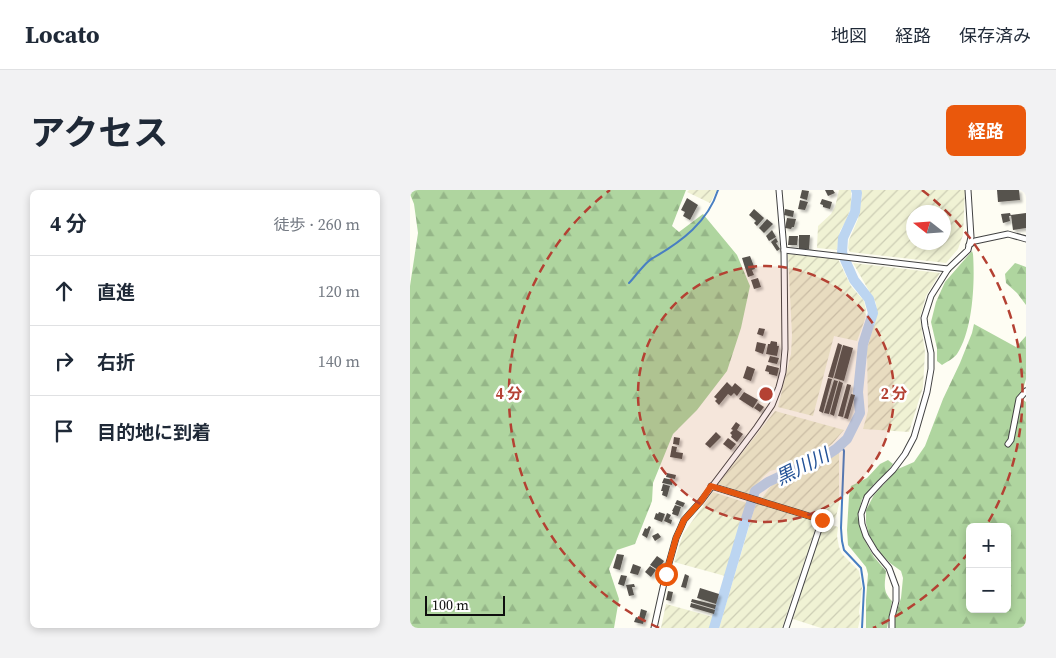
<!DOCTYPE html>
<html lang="ja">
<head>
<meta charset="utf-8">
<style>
  body { margin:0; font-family:"Source Serif 4","Noto Sans JP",serif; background:#f2f2f3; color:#1f2937 }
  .controls { position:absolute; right:15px; bottom:15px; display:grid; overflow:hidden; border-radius:8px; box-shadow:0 2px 8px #0003 }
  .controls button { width:45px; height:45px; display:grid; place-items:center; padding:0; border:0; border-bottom:1px solid #e0e1e3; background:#fff; color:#1f2937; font:25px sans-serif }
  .compass { position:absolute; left:496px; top:15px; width:45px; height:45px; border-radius:50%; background:#fff; box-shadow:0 2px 8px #0003; rotate:287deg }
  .scale { position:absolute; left:15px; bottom:12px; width:80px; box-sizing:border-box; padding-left:5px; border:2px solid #0f0f0f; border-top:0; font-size:14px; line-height:18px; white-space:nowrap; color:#0f0f0f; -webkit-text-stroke:4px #fff; paint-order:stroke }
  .stop { position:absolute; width:15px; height:15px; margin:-11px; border:4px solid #ea580c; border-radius:50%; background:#fff }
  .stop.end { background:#ea580c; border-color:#fff; box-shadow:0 1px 5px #0008 }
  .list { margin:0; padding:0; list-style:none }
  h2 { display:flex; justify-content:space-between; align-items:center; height:65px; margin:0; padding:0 20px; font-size:21px }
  h2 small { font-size:16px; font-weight:400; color:#747a83 }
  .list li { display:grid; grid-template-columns:32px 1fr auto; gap:15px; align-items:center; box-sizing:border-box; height:70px; padding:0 20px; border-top:1px solid #e0e1e3 }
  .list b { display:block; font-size:19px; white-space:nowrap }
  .list em { font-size:16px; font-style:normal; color:#747a83 }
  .icon { flex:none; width:28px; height:28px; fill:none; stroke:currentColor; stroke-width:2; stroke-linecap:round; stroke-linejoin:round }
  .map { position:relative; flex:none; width:616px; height:438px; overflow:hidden; border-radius:8px }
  header { display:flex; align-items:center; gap:30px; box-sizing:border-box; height:70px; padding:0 25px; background:#fff; border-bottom:1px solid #e0e1e3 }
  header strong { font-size:24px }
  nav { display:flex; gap:28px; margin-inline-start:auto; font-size:18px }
  .intro { display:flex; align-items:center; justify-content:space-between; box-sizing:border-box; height:120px; padding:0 30px }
  h1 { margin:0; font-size:35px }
  .button { padding:12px 22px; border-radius:8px; background:#ea580c; color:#fff; font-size:18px; font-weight:700 }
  main { display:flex; gap:30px; padding:0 30px }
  aside { flex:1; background:#fff; border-radius:8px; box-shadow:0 2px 8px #0003 }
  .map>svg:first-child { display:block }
  .farmland { fill:url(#farmland-furrows); fill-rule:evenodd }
  .forest { fill:url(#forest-firs); fill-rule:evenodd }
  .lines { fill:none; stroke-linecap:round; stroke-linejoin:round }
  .stream { stroke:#497fc2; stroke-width:2 }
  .river { stroke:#bcd5f1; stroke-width:10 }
  .building { fill:#57524d; filter:url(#shadow) }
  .street-casing { stroke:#424242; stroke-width:7 }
  .street { stroke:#fff; stroke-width:5 }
  .route { stroke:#ea580c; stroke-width:6 }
  .ring { fill:none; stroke:#b44133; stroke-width:2.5; stroke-dasharray:9 6 }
  .labels { text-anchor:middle; stroke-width:5; stroke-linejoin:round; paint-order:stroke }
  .water-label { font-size:19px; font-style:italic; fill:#235297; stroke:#fff }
  .centre { fill:#b44133; stroke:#fff; stroke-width:2.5 }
  .ring-label { font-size:15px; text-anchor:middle; font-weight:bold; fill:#b44133; stroke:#fff; stroke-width:5; stroke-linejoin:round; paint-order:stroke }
</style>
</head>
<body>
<header>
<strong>Locato</strong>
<nav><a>地図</a><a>経路</a><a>保存済み</a></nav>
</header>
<div class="intro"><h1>アクセス</h1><a class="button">経路</a></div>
<main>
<aside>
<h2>4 分<small>徒歩 · 260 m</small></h2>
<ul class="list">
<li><svg class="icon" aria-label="ahead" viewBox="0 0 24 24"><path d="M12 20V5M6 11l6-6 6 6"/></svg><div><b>直進</b></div><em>120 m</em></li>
<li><svg class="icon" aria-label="right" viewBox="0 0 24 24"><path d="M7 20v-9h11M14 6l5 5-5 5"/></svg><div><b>右折</b></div><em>140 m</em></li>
<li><svg class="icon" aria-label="arrive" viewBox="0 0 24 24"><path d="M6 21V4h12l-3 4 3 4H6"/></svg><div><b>目的地に到着</b></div></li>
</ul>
</aside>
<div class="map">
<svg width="616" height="438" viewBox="0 0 616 438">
  <defs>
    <pattern id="farmland-furrows" width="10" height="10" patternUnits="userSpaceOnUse" patternTransform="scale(1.25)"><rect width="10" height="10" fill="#f0f2d4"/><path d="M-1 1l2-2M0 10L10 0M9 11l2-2" fill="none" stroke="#cdceb5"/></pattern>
    <pattern id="forest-firs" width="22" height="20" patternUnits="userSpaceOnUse" patternTransform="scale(1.25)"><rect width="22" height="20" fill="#afd59f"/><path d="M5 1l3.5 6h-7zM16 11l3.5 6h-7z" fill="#95b688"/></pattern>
    <filter id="shadow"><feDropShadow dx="2.5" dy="2.5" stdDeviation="1" flood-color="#0004"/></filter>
  </defs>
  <rect width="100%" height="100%" fill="#fefdf3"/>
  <g class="farmland">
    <path d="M 279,0 L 310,0 L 306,2 L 300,13 L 277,2 Z"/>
    <path d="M 429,0 L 441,0 L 441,17 L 436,31 L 430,41 L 427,60 L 407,58 L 408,36 L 421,24 L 425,17 Z"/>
    <path d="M 451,0 L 555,0 L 553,45 L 548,59 L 536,73 L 440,62 L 438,58 L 439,50 L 448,29 L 452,7 ZM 503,22 L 534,22 L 534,52 L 503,52 Z"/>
    <path d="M 378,64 L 428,69 L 441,96 L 454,111 L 456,121 L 455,129 L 447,151 L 424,146 L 403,226 L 368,217 L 381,164 L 382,145 Z"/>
    <path d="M 443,73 L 530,83 L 516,106 L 510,127 L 515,162 L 513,197 L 499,242 L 453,239 L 458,221 L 457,159 L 467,125 L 466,113 Z"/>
    <path d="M 365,221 L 434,240 L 422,254 L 402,268 L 388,274 L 360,281 L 353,287 L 339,305 L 308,294 Z"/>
    <path d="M 429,261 L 429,314 L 426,327 L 422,331 L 352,308 L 360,297 L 367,292 L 387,287 L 403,281 Z"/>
    <path d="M 303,302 L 337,313 L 315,386 L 264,372 L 273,344 Z"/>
    <path d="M 346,313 L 408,331 L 372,438 L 309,438 Z"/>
    <path d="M 413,332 L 428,337 L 427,346 L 429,357 L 432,364 L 449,381 L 452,398 L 449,422 L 450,429 L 448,438 L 411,438 L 383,429 Z"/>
    <path d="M 256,414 L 303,427 L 300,438 L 251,438 Z"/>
  </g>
  <g class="forest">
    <path d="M 0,0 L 276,0 L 262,36 L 269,42 L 293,24 L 327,65 L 340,96 L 331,138 L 317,181 L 287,220 L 263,244 L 243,293 L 242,311 L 225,354 L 207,360 L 199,379 L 209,409 L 204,438 L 0,438 L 0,96 L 8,43 L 4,14 L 0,4 Z"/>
    <path d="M 562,61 L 563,64 C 565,92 563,140 547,164 C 544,168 537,172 532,175 L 527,171 L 527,158 L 521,132 L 526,112 L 535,92 Z"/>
    <path d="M 605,73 L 616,77 L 616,115 L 607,103 L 596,93 L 595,84 Z"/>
    <path d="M 564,134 L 606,157 L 616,146 L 616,189 L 614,196 L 612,209 L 616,212 L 616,438 L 484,438 L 485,427 L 491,408 L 493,388 L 491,381 L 480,373 L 468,360 L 459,345 L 456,333 L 456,320 L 464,305 L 488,279 L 504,272 L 515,256 L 533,209 L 550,173 L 562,143 ZM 560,337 L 597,337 L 597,419 L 560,419 Z"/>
    <path d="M 478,270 L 483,274 L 476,283 L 464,294 L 452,309 L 448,325 L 454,349 L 464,367 L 476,381 C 475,394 472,401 482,411 L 477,438 L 456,438 L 456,410 L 458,384 L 456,377 L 438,355 L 437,340 L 439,306 L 441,296 L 457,288 L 470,274 Z"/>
  </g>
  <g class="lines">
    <g class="stream">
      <path d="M 219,93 C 225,87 236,71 243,68 C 271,52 298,32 308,0"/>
      <path d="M 431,254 L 434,261 L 431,338 L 432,351 L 434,360 L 451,378 L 454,398 L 452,438"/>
    </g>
    <path class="river" d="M 304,438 L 334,335 L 345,301 L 358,292 L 375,284 L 379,281 L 400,275 L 408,271 L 426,259 L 437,249 L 450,223 L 448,202 L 451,173 L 453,154 L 463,123 L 459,109 L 444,90 L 432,63 L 433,48 L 445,22 L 447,3 L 446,0"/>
  </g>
  <g class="building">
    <path d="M 392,0 L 399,1 L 397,10 L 390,8 Z"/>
    <path d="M 415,0 L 423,0 L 425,3 L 418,6 Z"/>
    <path d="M 587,0 L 609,0 L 610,10 L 588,12 Z"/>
    <path d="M 277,8 L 288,15 L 280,30 L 273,26 L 275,22 L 271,20 Z"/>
    <path d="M 412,9 L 422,12 L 420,19 L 413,17 L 413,15 L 410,14 Z"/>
    <path d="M 390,10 L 398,12 L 395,20 L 388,19 Z"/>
    <path d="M 344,19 L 354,28 L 347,36 L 344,33 L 346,31 L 339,25 Z"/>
    <path d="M 375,19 L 384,21 L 383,27 L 374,25 Z"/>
    <path d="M 600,23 L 601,26 L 599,26 L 600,31 L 593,33 L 591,24 Z"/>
    <path d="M 616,23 L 616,38 L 603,40 L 601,25 Z"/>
    <path d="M 377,28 L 386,29 L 384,37 L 382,37 L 381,39 L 375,38 Z"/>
    <path d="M 357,29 L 363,34 L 354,43 L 349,38 Z"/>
    <path d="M 362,40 L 366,47 L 359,51 L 356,46 Z"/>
    <path d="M 389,45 L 400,45 L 399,59 L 389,59 Z"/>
    <path d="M 379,46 L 388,46 L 387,55 L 378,55 Z"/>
    <path d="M 366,48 L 368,52 L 366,53 L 370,59 L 367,61 L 361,52 Z"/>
    <path d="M 340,66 L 345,79 L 342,80 L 344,85 L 338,87 L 332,68 Z"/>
    <path d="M 348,88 L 351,97 L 344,99 L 341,90 Z"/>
    <path d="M 349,138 L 355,139 L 353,146 L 347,144 Z"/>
    <path d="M 361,151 L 367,152 L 367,156 L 369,156 L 367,166 L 356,164 L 358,154 L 360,154 Z"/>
    <path d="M 347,152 L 356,154 L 353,164 L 345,161 Z"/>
    <path d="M 428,153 L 432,155 L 423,188 L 418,187 Z"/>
    <path d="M 433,155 L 443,158 L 434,191 L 424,188 Z"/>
    <path d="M 360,166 L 369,168 L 367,174 L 358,172 Z"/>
    <path d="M 357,175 L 369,178 L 367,186 L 359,184 L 359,182 L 355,181 Z"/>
    <path d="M 337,176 L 345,179 L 341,191 L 333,188 Z"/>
    <path d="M 418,188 L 422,189 L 413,223 L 409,221 Z"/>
    <path d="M 424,190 L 428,191 L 419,224 L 414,223 Z"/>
    <path d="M 429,191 L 433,193 L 424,226 L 420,224 Z"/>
    <path d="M 317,192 L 322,197 L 325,193 L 332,199 L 327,206 L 324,203 L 321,206 L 318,204 L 309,215 L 305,211 L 307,209 L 304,207 Z"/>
    <path d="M 437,194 L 441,195 L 433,227 L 428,226 Z"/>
    <path d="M 334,202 L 348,210 L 343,218 L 329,209 Z"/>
    <path d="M 441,204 L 445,205 L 438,229 L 434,228 Z"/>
    <path d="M 348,213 L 354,217 L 350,222 L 344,218 Z"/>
    <path d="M 326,232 L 330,235 L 327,240 L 333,244 L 327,252 L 321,247 L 322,245 L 320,243 L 323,240 L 321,239 Z"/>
    <path d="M 306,242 L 311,247 L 300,258 L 295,254 Z"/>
    <path d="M 264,247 L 270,248 L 269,255 L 263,254 Z"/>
    <path d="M 318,248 L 326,254 L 321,260 L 313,254 Z"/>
    <path d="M 262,256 L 267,257 L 266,262 L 273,263 L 272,269 L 260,267 Z"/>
    <path d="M 257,283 L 266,285 L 265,289 L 256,287 Z"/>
    <path d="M 254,288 L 263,290 L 262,295 L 252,293 Z"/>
    <path d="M 253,294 L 260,296 L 257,307 L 252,305 L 253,301 L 251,301 Z"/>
    <path d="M 267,310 L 275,313 L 273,317 L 265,314 Z"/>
    <path d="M 265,315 L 271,317 L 268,326 L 262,324 L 263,321 L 262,321 Z"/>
    <path d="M 249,322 L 255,324 L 252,332 L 244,329 L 246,323 L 248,324 Z"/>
    <path d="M 257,323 L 261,325 L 259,329 L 262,330 L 261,334 L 254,331 Z"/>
    <path d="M 239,336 L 241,337 L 237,348 L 232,345 L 235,338 L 237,339 Z"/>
    <path d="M 248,343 L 251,347 L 245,351 L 242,346 Z"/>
    <path d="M 207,364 L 214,365 L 210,380 L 203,378 Z"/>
    <path d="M 247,366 L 254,371 L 248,380 L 240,375 Z"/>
    <path d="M 223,374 L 231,377 L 228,385 L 220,383 Z"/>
    <path d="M 240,376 L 246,380 L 241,387 L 235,382 Z"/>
    <path d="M 275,384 L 279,386 L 276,398 L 271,397 Z"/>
    <path d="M 211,385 L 217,386 L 214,396 L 208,394 Z"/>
    <path d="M 224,394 L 225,397 L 222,397 L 224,405 L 219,406 L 216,395 Z"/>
    <path d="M 290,398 L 309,404 L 306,414 L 287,408 Z"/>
    <path d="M 258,401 L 263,402 L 261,411 L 256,410 Z"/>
    <path d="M 282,409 L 306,415 L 305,419 L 281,412 Z"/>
    <path d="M 281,413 L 305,420 L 304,424 L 280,417 Z"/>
    <path d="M 231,419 L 237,421 L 233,434 L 224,432 L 226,427 L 229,428 Z"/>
  </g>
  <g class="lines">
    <g class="street-casing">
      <g id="street">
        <path d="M 559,55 L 565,51 L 598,44 L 616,49"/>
        <path d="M 374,60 L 538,79"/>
        <path d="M 598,254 L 601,250 L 609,209 L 616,201"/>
        <path d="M 301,296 L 412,330 L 376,438"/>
        <path d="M 244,438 L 256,384 L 266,348 L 271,337 L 274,330 L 291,311 L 347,237 L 362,215 L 369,197 L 373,182 L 375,159 L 374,60 L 369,0"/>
        <path d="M 482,438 L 482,427 L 486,411 L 486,397 L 479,378 L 465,361 L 456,346 L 452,334 L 451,324 L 457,307 L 470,293 L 483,280 L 495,264 L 504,247 L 517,202 L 521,179 L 521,163 L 515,136 L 514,128 L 521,106 L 538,79 L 558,60 L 561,47 L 558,0"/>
      </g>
    </g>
    <use href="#street" class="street"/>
  </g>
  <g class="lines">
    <path class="route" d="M 256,384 L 266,348 L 271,337 L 274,330 L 291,311 L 301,296 L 412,330"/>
  </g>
  <circle cx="356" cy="204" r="128" fill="#b44133" fill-opacity=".12"/>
  <g class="ring">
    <circle cx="356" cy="204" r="128"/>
    <path d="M559 362A257 257 0 0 1 463 438M249 438A257 257 0 0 1 200 0M512 0A257 257 0 0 1 576 336"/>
  </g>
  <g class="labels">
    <g class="water-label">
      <text transform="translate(392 276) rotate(-27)" y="7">黒川川</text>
    </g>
  </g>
  <circle cx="356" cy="204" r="8" class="centre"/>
  <g class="ring-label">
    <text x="484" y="209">2 分</text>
    <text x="99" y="209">4 分</text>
  </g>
</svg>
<div class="controls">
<button>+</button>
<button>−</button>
</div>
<svg class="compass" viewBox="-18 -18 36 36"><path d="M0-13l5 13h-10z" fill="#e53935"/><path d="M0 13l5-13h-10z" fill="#747a83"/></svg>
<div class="scale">100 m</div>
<div class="stop" style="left:256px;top:384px"></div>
<div class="stop end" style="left:412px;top:330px"></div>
</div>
</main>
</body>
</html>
